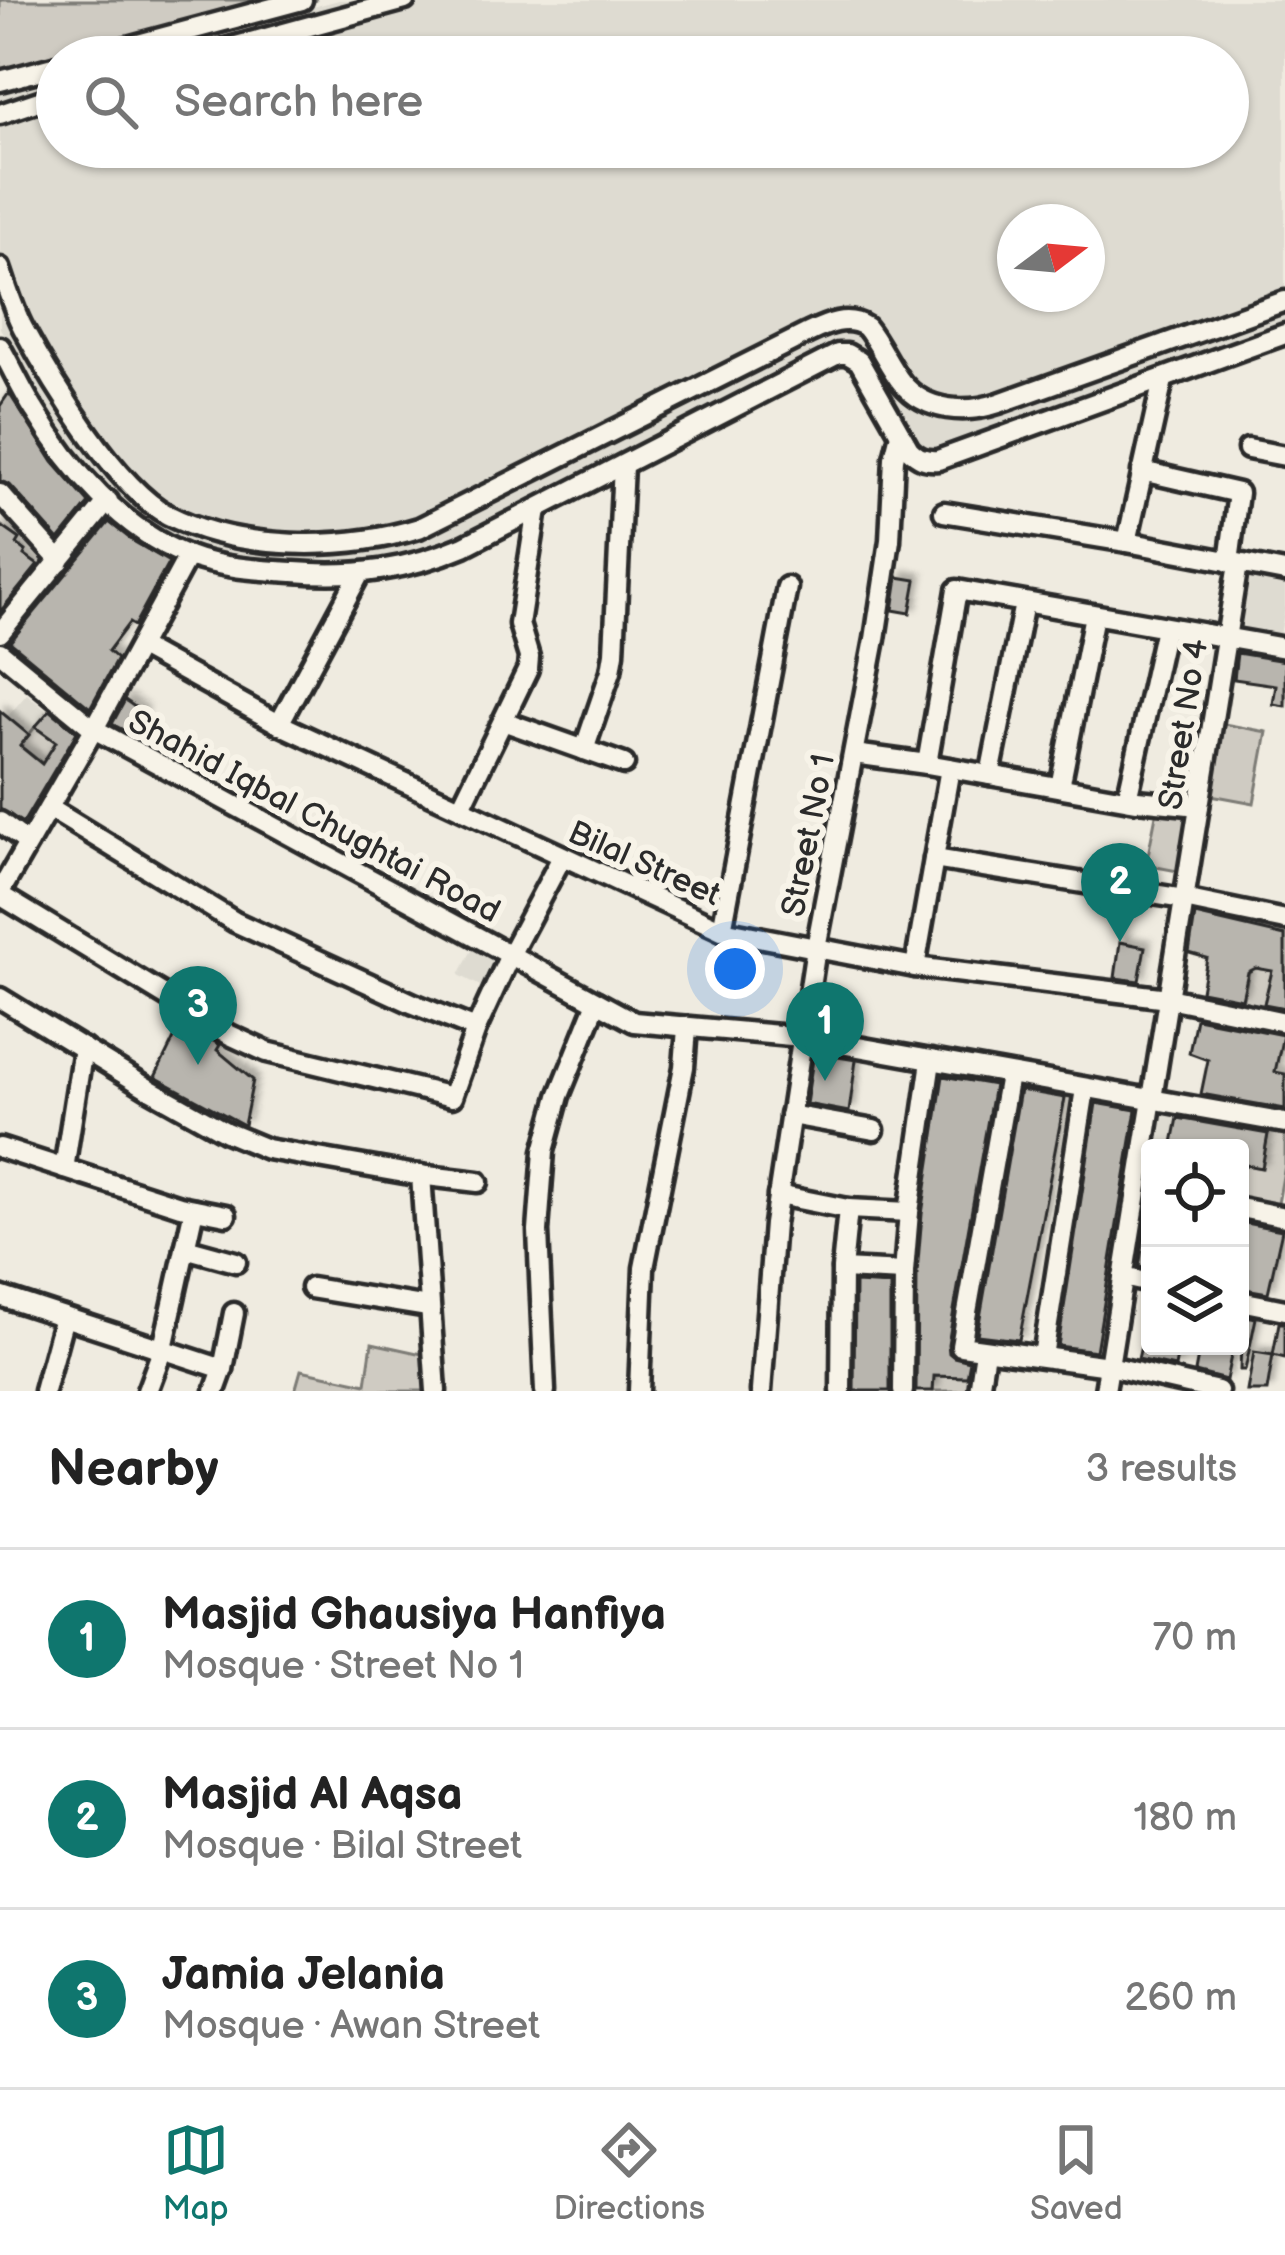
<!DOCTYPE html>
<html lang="en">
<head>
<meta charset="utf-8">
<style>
  body { margin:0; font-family:"Balsamiq Sans",sans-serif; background:#f6f6f6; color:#222 }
  .controls { position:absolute; right:36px; bottom:36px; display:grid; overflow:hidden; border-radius:12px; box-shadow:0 3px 9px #0004 }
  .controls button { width:108px; height:108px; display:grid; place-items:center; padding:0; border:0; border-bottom:3px solid #e0e0e0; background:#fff; color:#222; font:60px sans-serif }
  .compass { position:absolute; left:997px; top:204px; width:108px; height:108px; border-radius:50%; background:#fff; box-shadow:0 3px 9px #0004; rotate:74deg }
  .you { position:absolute; left:735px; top:969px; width:42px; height:42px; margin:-30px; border:9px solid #fff; border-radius:50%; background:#1a73e8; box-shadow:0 0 0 18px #1a73e833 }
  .badge { display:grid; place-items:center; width:78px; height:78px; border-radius:50%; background:#0f766e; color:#fff; font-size:39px; font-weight:700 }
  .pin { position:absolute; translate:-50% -99px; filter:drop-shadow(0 3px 6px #0008) }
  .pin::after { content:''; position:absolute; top:63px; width:42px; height:36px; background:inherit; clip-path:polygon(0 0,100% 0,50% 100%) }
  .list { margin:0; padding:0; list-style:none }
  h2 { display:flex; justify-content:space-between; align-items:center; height:156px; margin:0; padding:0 48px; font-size:51px }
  h2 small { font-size:39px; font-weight:400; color:#767676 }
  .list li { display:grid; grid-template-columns:78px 1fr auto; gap:36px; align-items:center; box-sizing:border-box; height:180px; padding:0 48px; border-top:3px solid #e0e0e0 }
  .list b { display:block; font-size:45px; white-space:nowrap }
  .list p { margin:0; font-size:39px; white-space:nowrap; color:#767676 }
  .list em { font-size:39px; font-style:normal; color:#767676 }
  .icon { flex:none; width:66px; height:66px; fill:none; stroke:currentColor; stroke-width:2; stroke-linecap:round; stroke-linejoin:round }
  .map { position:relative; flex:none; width:1285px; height:1391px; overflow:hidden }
  .search { position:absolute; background:#fff; box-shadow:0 3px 9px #0004; left:36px; right:36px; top:36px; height:132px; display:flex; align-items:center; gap:30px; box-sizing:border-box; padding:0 42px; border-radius:66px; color:#767676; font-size:45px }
  .sheet { height:696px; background:#fff }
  nav { display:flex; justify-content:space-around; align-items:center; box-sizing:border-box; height:168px; border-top:3px solid #e0e0e0; background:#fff; font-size:33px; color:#767676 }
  nav a { display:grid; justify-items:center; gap:6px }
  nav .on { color:#0f766e }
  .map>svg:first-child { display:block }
  .built { fill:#dedbd1; fill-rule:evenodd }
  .green { fill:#cfcbc2; stroke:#7d7b76; stroke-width:3 }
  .building { fill:#b8b5ae; stroke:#2b2b2b; stroke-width:3; filter:url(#shadow) }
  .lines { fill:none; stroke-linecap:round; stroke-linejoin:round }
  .minor-casing { stroke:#2b2b2b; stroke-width:27 }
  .minor { stroke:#f7f3e8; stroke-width:18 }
  .labels { text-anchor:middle; stroke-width:12; stroke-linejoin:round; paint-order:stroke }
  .street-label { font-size:33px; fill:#2b2b2b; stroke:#f7f3e8 }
</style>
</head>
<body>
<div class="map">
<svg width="1285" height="1391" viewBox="0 0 1285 1391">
  <defs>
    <filter id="shadow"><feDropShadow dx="5.5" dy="-5.5" stdDeviation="3" flood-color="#0004"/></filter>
  </defs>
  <rect width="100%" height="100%" fill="#efebe0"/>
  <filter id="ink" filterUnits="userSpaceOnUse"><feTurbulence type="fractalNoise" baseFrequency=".00833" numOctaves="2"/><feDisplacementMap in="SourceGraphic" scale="24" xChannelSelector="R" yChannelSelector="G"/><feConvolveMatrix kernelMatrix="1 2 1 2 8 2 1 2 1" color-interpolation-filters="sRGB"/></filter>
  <g filter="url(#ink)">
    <g class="built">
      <path d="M 339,0 L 1285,0 L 1285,324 L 935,452 L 914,449 L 860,354 L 443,548 L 390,563 L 276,562 L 191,551 L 162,538 L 127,510 L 61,438 L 0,328 L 0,92 L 57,77 L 57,147 L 1228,147 L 1228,57 L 129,57 ZM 1015,222 L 1087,222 L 1087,294 L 1015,294 Z"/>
      <path d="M 1250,578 L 1285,583 L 1285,610 L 1278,644 L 1239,641 Z"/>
      <path d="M 27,694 L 48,712 L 29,735 L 7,717 Z"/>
      <path d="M 473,948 L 498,961 L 484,988 L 459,975 Z"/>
      <path d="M 1159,1107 L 1180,1111 L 1172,1148 L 1150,1148 Z"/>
    </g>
    <g class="green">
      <path d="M 0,0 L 317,0 L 106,57 L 57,57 L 57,70 L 0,86 Z"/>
      <path d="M 1224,724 L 1267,732 L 1254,803 L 1211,795 Z"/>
      <path d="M 35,727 L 56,742 L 43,764 L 20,746 Z"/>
      <path d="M 1158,805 L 1199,806 L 1188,873 L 1146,865 Z"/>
      <path d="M 1250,967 L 1272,971 L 1263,1008 L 1242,1003 Z"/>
      <path d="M 1269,1129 L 1285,1132 L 1285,1165 L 1277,1209 L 1240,1202 L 1240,1164 L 1261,1168 Z"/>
      <path d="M 372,1343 L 422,1354 L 426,1391 L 295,1391 L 301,1370 L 366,1384 Z"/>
      <path d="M 934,1376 L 972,1377 L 971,1391 L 933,1391 Z"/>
    </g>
    <g class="building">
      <path d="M 9,393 L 53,462 L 89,503 L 59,540 L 10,485 L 0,481 L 0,406 Z"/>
      <path d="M 109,522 L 133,541 L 169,562 L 134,626 L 129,623 L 108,651 L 117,659 L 90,708 L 10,642 Z"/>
      <path d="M 0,525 L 20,539 L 17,544 L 26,551 L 24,555 L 38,565 L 0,612 Z"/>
      <path d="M 898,577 L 916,580 L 910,613 L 893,610 Z"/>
      <path d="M 1237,653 L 1285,661 L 1285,706 L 1273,704 L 1276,685 L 1234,679 Z"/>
      <path d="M 125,700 L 143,713 L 131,734 L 112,724 Z"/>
      <path d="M 50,710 L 77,732 L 23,823 L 0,809 L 0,711 L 29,735 L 20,746 L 42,764 L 56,742 L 35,727 Z"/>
      <path d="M 1195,915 L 1285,936 L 1285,1008 L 1264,1004 L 1272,971 L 1256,968 L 1248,972 L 1242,999 L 1201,991 L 1207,958 L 1189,953 Z"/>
      <path d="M 1120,942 L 1145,947 L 1139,981 L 1115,978 Z"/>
      <path d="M 1196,1018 L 1283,1035 L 1275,1072 L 1285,1074 L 1285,1109 L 1201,1094 L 1208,1060 L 1189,1053 Z"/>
      <path d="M 182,1022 L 220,1045 L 217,1050 L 253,1080 L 244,1125 L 155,1077 Z"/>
      <path d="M 814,1053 L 856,1060 L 849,1112 L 806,1104 Z"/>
      <path d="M 943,1076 L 994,1085 L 948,1344 L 949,1353 L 954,1357 L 970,1361 L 967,1377 L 934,1376 L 933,1391 L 916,1391 L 917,1273 L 922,1214 Z"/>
      <path d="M 1020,1090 L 1065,1098 L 1019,1340 L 977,1335 Z"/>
      <path d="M 1096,1103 L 1136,1110 L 1096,1351 L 1058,1346 Z"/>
      <path d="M 1178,1118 L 1268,1134 L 1262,1168 L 1240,1164 L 1240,1148 L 1172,1148 Z"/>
      <path d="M 1150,1201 L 1150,1269 L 1139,1267 Z"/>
      <path d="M 1240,1222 L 1282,1230 L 1268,1293 L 1240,1288 Z"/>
      <path d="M 855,1283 L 890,1285 L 890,1391 L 854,1391 Z"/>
      <path d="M 1242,1315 L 1256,1318 L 1245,1370 L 1240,1370 Z"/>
      <path d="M 1279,1323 L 1285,1323 L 1285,1358 L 1273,1355 Z"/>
      <path d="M 1141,1346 L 1179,1346 L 1175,1367 L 1138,1359 Z"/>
      <path d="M 1200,1346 L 1233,1346 L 1226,1380 L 1195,1372 Z"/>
      <path d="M 1254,1352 L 1273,1355 L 1267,1391 L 1247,1391 Z"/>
    </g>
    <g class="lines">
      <g class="minor-casing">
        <g id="minor">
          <path d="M 90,57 L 302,0"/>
          <path d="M 196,57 L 405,0"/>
          <path d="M 0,81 L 57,66"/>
          <path d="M 0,114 L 57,95"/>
          <path d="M 0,268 C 7,288 13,309 23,328 C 51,380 116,488 168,515 C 239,551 344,551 419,528 L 806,334 C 825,325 846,314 866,327 C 880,344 888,366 902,383 C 926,412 966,414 999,403 L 1285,301"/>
          <path d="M 0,347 C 12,368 22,391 35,411 C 69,468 123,530 186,555 C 219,568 258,570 294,572 C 354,577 408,570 464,546 L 838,354 L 847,354 L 859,361 L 909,449 C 918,458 925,461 938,460 L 1285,334"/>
          <path d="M 1163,380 L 1127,542 L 1285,572"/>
          <path d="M 1248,449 L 1285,456"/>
          <path d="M 1142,471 L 1238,493 L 1229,562"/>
          <path d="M 0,494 L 60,561"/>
          <path d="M 944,512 L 1127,542"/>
          <path d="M 188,556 L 94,729 L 634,1022 L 802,1037 L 1285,1123"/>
          <path d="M 1165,628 L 1127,799 L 1199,806"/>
          <path d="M 0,633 L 108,501"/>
          <path d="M 140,647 L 279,724 L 722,930 L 915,967 L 1168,998 L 1285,1022"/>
          <path d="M 0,652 L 94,729 L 0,892"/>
          <path d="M 503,721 L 624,764"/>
          <path d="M 279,724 L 360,573"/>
          <path d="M 584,750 L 611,671 L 614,653 L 623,465"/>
          <path d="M 854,754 L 927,764 L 957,590 L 1285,648"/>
          <path d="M 927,764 L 1136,801"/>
          <path d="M 990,775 L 1024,603"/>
          <path d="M 1060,787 L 1094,615"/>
          <path d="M 461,807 L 528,669 L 529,657 L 519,624 L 537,509"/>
          <path d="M 49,808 L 235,922 L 414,1004 L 476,1029 L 510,955 L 562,857"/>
          <path d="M 0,822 L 28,843"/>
          <path d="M 934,859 L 1184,899 L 1285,920"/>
          <path d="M 0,895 L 230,1035 L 267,1052 L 452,1097 L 476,1029"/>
          <path d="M 722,930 L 787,587"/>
          <path d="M 915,967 L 950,768"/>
          <path d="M 0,998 L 149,1089 L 226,1132 L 267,1149 L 410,1174 L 478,1182"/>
          <path d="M 1009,1075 L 961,1346 L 1109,1366 L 1218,1391"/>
          <path d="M 790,1115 L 874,1130"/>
          <path d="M 0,1148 L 180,1206 L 226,1215"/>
          <path d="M 64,1169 L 83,1048"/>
          <path d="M 421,1175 L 436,1391"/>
          <path d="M 778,1195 L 848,1209 L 842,1269 L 841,1391"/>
          <path d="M 1240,1208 L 1285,1217"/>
          <path d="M 848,1209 L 909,1212"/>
          <path d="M 185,1248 L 236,1262"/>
          <path d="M 842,1269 L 904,1272"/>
          <path d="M 1123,1277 L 1150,1283"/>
          <path d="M 311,1288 L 428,1307"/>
          <path d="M 0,1296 L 223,1369 L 215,1391"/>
          <path d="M 1240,1301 L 1285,1310"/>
          <path d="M 1043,1356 L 1085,1089"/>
          <path d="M 223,1369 L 234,1313"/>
          <path d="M 44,1391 L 64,1317"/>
          <path d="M 147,1391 L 163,1348 L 194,1209"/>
          <path d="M 545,1391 L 538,1231 L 544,1151 L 559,1096 L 597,1002"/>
          <path d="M 639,1391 L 644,1268 L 684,1067 L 687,1028"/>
          <path d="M 761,1391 L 774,1224 L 816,948 L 875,639 L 890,540 L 894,458 L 900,434"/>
          <path d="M 903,1391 L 904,1272 L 909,1212 L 931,1061"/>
          <path d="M 979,1391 L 985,1351"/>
          <path d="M 1105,1391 L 1238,564"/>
        </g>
      </g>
      <use href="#minor" class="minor"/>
    </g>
  </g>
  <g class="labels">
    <g class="street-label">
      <text transform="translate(1182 724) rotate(-81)" y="12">Street No 4</text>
      <text transform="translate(315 815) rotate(28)" y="12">Shahid Iqbal Chughtai Road</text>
      <text transform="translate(807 835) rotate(-79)" y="12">Street No 1</text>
      <text transform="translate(645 862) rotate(24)" y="12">Bilal Street</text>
    </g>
  </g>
</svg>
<div class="controls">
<button><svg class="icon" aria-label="locate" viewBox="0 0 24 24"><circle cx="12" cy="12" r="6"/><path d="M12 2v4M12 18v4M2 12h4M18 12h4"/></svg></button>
<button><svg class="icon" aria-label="layers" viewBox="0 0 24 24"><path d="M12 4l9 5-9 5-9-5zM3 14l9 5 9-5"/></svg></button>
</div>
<svg class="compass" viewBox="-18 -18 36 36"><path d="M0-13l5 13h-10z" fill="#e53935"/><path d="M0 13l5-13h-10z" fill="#767676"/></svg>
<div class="you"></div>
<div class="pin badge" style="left:825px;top:1081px">1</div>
<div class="pin badge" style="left:1120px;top:942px">2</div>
<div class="pin badge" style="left:198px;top:1065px">3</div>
<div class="search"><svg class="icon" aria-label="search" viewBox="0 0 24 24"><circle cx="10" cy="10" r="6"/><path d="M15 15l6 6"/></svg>Search here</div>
</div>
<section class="sheet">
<h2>Nearby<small>3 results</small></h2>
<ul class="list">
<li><span class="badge">1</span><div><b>Masjid Ghausiya Hanfiya</b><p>Mosque · Street No 1</p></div><em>70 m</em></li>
<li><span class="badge">2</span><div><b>Masjid Al Aqsa</b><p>Mosque · Bilal Street</p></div><em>180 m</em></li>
<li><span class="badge">3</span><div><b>Jamia Jelania</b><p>Mosque · Awan Street</p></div><em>260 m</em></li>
</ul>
</section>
<nav>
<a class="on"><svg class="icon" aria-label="map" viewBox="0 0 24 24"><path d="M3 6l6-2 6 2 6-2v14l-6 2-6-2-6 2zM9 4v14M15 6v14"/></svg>Map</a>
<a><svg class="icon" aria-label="directions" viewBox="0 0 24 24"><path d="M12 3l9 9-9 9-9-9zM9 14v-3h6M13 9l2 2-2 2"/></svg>Directions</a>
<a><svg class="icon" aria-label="saved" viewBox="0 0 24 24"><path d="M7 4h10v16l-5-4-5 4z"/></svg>Saved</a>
</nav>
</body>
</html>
